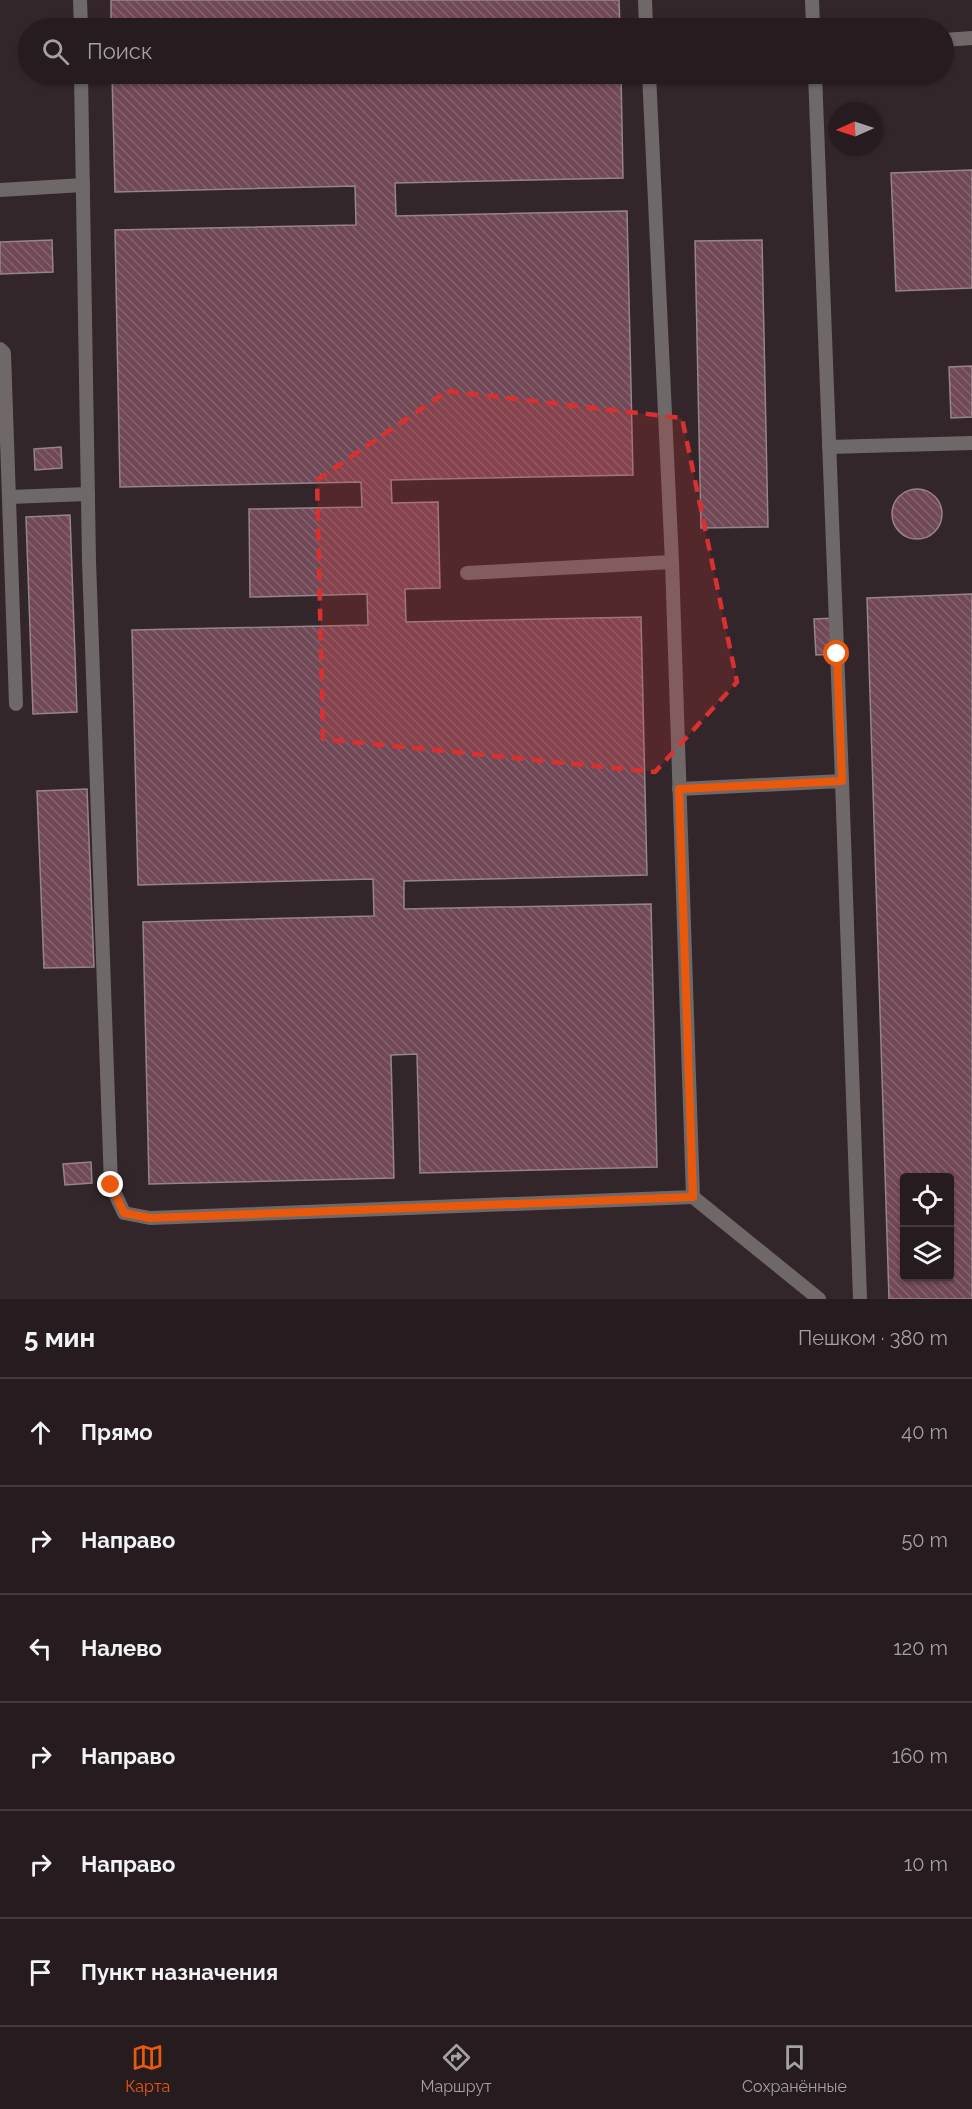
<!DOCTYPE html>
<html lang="ru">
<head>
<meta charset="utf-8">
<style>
  body { margin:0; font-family:Raleway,sans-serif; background:#2e2529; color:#f1f3f6 }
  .controls { position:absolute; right:18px; bottom:18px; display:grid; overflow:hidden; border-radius:6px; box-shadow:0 2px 4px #0004 }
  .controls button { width:54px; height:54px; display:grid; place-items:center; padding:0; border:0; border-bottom:2px solid #423a3e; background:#261c20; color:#f1f3f6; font:30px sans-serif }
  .compass { position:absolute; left:828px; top:102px; width:54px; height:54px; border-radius:50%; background:#261c20; box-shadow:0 2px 4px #0004; rotate:267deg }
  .stop { position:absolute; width:18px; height:18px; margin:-14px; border:4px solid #ea580c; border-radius:50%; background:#fff }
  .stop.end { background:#ea580c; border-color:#fff; box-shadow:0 2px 6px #0008 }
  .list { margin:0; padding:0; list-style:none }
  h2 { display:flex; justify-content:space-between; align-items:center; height:78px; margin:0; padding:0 24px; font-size:26px }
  h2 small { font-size:20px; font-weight:400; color:#a4a1a5 }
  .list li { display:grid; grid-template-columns:39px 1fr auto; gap:18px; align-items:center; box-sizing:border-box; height:108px; padding:0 24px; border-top:2px solid #423a3e }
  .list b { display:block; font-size:22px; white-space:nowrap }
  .list em { font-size:20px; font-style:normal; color:#a4a1a5 }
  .icon { flex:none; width:33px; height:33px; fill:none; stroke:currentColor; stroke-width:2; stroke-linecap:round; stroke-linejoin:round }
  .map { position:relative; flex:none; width:972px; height:1299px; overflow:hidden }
  .search { position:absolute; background:#261c20; box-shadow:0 2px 4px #0004; left:18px; right:18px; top:18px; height:66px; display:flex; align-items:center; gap:15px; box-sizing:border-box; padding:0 21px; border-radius:33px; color:#a4a1a5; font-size:22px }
  .sheet { height:726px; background:#261c20 }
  nav { display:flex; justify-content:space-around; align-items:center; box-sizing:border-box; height:84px; border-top:2px solid #423a3e; background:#261c20; font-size:16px; color:#a4a1a5 }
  nav a { display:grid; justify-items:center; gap:3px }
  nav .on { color:#ea580c }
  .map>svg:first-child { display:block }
  .building { fill:url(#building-back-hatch); stroke:#95858a; stroke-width:1.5; fill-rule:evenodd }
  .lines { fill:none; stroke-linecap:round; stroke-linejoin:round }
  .lane { stroke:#6e6869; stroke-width:14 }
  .route { stroke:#ea580c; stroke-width:8 }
  .marked { fill:#d73131; fill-opacity:0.2; stroke:#d73131; stroke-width:4.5; stroke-dasharray:12 8; stroke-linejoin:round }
</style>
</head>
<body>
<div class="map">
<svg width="972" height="1299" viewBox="0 0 972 1299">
  <defs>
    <pattern id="building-back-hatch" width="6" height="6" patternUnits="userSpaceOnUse" patternTransform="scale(1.5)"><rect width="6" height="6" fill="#714855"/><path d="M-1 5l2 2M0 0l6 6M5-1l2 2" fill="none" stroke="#85626d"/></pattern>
  </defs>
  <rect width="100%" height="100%" fill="#32262a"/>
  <g class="building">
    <path d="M 111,0 L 619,0 L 620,28 L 111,28 Z"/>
    <path d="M 112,74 L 621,74 L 623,178 L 395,183 L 396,216 L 627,211 L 633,475 L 391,480 L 392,503 L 438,502 L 440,588 L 405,589 L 406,622 L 641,617 L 647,875 L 404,881 L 404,909 L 651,904 L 657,1167 L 420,1173 L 417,1054 L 391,1055 L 394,1178 L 149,1184 L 143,922 L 374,916 L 373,879 L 138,885 L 132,630 L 368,625 L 367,594 L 250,597 L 249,509 L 362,507 L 361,482 L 120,487 L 115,230 L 356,225 L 355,186 L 115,192 Z"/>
    <path d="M 972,170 L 972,288 L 896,291 L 891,173 Z"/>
    <path d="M 52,240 L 53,272 L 0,274 L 0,242 Z"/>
    <path d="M 762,240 L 768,527 L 701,528 L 695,241 Z"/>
    <path d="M 972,366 L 972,417 L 951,418 L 949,367 Z"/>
    <path d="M 61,447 L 62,468 L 35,470 L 34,449 Z"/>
    <circle cx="917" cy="514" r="25"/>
    <path d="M 70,515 L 77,712 L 33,714 L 26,517 Z"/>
    <path d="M 972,594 L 972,1299 L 889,1299 L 867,598 ZM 904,1178 L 950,1178 L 950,1276 L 904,1276 Z"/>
    <path d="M 835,618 L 837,654 L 816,655 L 814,619 Z"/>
    <path d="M 87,789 L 94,967 L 44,968 L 37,791 Z"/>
    <path d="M 91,1162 L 92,1183 L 65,1185 L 63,1164 Z"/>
  </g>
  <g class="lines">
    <g class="lane">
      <path d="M 80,0 L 81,28"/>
      <path d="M 645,0 L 646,28"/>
      <path d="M 812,0 L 813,28"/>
      <path d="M 944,40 L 972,38"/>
      <path d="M 81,74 L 89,561 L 111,1185 L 124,1213 L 150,1218 L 693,1197 L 672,562 L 467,573"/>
      <path d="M 649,74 L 672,562"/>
      <path d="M 815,74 L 842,781"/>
      <path d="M 0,190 L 83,185"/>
      <path d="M 0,349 L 4,353 L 16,704"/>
      <path d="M 829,447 L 972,443"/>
      <path d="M 9,497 L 88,494"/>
      <path d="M 679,789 L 842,781 L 860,1299"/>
      <path d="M 693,1197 L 819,1299"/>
    </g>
  </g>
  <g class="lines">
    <path class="route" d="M 111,1185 L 124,1213 L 150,1218 L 693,1197 L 679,789 L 842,781 L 837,654"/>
  </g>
  <path class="marked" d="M 447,391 L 682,418 L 737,682 L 655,772 L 323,739 L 317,480 Z"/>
</svg>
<div class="controls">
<button><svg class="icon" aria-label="locate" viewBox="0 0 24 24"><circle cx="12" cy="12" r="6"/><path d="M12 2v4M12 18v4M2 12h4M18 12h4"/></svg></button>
<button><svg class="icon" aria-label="layers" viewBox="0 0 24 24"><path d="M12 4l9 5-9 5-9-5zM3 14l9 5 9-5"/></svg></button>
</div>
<svg class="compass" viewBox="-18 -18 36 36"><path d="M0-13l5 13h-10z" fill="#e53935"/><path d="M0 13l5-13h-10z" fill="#a4a1a5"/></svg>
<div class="stop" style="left:837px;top:654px"></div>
<div class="stop end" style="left:111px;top:1185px"></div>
<div class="search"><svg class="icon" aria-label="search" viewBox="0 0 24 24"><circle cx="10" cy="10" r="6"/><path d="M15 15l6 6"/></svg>Поиск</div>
</div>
<section class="sheet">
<h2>5 мин<small>Пешком · 380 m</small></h2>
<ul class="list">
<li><svg class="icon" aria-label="ahead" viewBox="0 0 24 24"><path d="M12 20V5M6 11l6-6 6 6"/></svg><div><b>Прямо</b></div><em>40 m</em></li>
<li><svg class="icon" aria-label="right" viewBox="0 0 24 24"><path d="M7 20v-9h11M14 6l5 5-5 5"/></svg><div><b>Направо</b></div><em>50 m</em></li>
<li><svg class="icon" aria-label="left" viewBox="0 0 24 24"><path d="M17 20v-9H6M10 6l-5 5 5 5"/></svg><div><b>Налево</b></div><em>120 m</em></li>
<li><svg class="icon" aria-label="right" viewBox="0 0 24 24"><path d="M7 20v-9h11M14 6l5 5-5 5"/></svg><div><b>Направо</b></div><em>160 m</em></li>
<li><svg class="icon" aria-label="right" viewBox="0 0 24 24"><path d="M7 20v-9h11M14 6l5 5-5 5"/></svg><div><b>Направо</b></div><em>10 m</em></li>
<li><svg class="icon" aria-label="arrive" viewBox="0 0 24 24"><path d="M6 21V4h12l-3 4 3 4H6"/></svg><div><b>Пункт назначения</b></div></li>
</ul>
</section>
<nav>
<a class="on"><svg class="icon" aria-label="map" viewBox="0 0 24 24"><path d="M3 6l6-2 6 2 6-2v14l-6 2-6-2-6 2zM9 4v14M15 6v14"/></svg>Карта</a>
<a><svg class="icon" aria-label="directions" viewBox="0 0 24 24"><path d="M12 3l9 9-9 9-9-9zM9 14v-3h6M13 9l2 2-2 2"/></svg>Маршрут</a>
<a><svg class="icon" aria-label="saved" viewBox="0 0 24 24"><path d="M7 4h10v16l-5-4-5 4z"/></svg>Сохранённые</a>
</nav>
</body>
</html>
